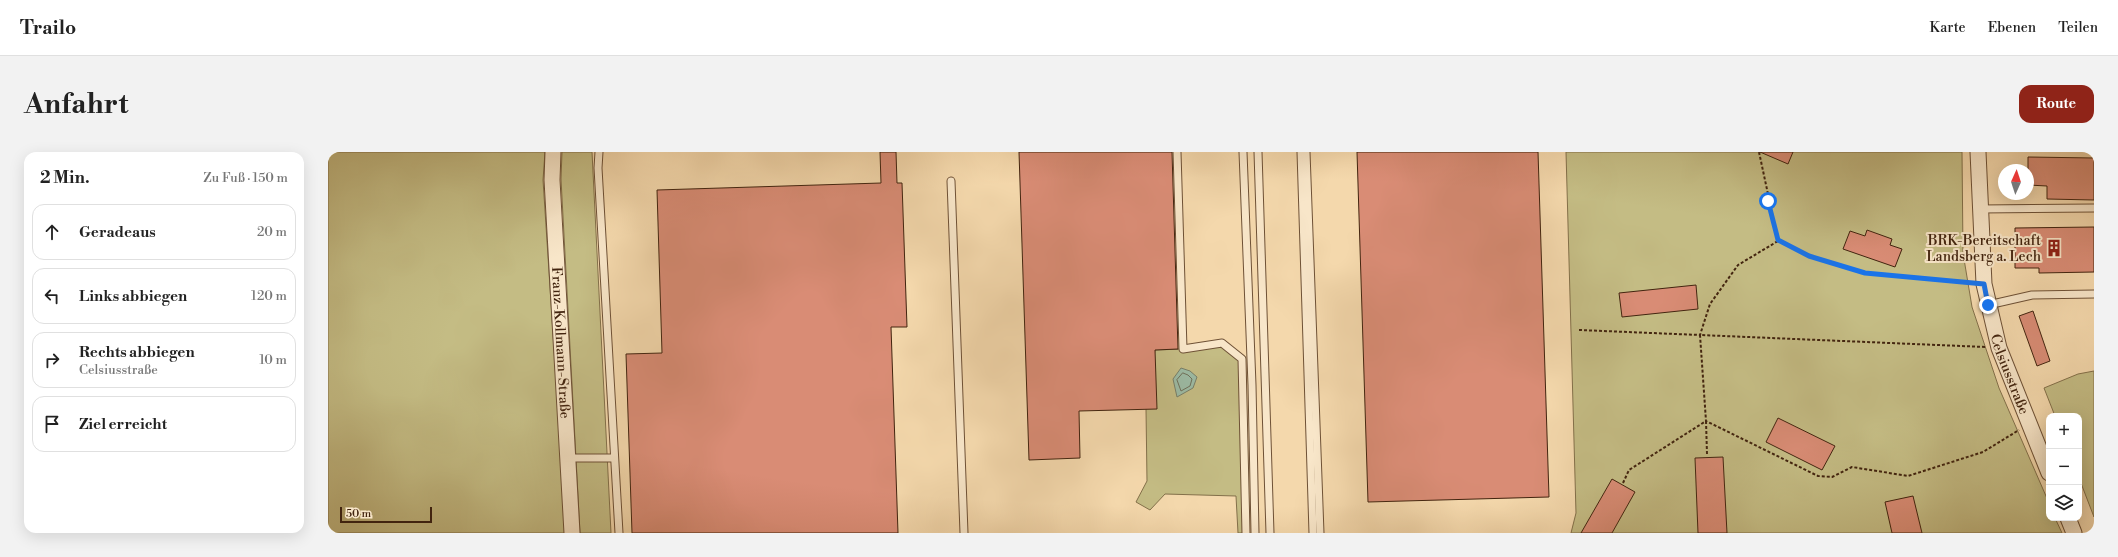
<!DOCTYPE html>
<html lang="de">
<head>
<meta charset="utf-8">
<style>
  body { margin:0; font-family:"Libre Bodoni",serif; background:#f2f2f2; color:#222 }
  .controls { position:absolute; right:12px; bottom:12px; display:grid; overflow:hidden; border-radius:8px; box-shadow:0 4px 16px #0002 }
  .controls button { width:36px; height:36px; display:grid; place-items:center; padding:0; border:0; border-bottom:1px solid #e0e0e0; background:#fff; color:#222; font:20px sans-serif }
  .compass { position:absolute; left:1670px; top:12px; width:36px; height:36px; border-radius:50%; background:#fff; box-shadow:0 4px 16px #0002; rotate:3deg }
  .scale { position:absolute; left:12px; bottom:10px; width:92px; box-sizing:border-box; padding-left:4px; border:2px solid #42240f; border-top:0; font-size:11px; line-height:14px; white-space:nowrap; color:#42240f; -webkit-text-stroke:3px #f8e6c9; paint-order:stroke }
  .stop { position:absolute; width:12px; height:12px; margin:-9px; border:3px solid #1a73e8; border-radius:50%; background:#fff }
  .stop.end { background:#1a73e8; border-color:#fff; box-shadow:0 1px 4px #0008 }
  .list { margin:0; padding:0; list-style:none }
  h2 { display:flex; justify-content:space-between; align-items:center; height:52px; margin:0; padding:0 16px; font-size:17px }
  h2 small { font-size:13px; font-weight:400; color:#767676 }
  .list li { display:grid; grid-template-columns:26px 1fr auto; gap:12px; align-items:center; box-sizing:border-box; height:56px; margin:0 8px 8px; padding:0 8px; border:1px solid #e0e0e0; border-radius:12px }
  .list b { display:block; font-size:15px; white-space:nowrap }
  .list p { margin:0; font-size:13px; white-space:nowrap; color:#767676 }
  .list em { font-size:13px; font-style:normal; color:#767676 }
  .icon { flex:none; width:22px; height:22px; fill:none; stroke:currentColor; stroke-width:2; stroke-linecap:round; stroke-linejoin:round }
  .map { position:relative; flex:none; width:1766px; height:381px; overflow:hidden; border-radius:12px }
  header { display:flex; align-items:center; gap:24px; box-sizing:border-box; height:56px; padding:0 20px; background:#fff; border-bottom:1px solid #e0e0e0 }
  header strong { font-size:19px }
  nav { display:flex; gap:22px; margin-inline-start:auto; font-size:14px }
  .intro { display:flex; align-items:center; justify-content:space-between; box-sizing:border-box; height:96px; padding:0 24px }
  h1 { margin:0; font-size:28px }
  .button { padding:10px 18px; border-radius:12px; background:#8f2418; color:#fff; font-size:14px; font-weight:700 }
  main { display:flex; gap:24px; padding:0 24px }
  aside { flex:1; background:#fff; border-radius:12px; box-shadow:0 4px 16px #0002 }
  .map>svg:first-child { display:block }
  .green { fill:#c4bc84; stroke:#83704a }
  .water { fill:#9cbba5; stroke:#787f69 }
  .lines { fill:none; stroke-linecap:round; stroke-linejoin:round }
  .shore { stroke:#6f705a; stroke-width:1 }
  .building { fill:#d98c75; stroke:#42240f }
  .service-casing { stroke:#6e5136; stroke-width:9 }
  .minor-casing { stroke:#6e5136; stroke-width:17 }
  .path { stroke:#42240f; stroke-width:2; stroke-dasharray:3 2; stroke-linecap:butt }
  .service { stroke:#f8e6c9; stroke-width:7 }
  .minor { stroke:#f8e6c9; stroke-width:15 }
  .route { stroke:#1a73e8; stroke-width:5 }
  .labels { text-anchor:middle; stroke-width:4; stroke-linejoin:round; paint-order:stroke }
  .poi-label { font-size:14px; fill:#42240f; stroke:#f8e6c9; text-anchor:end }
  .street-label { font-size:14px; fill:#42240f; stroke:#f8e6c9 }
</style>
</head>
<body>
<header>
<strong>Trailo</strong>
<nav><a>Karte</a><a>Ebenen</a><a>Teilen</a></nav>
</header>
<div class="intro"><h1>Anfahrt</h1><a class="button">Route</a></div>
<main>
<aside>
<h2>2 Min.<small>Zu Fuß · 150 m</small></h2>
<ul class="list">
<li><svg class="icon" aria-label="ahead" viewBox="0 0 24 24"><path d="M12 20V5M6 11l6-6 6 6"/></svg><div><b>Geradeaus</b></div><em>20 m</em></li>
<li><svg class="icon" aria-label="left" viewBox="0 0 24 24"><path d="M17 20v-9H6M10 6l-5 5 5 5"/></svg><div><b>Links abbiegen</b></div><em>120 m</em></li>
<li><svg class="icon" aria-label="right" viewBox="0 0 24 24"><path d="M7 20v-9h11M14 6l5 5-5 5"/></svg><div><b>Rechts abbiegen</b><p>Celsiusstraße</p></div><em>10 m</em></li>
<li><svg class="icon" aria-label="arrive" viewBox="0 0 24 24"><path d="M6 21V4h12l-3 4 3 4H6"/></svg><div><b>Ziel erreicht</b></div></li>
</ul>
</aside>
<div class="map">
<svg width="1766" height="381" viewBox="0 0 1766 381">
  <rect width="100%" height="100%" fill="#f4d8ac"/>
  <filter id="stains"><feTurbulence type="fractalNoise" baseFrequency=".005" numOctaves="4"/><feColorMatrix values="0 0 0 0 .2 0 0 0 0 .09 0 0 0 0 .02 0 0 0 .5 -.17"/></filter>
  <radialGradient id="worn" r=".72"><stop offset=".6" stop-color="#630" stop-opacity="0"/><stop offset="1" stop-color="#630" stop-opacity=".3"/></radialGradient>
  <g class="green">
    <path d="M 0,0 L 217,0 L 215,28 L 238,381 L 0,381 Z"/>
    <path d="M 234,0 L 264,0 L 283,381 L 252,381 L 233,27 Z"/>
    <path d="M 1238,0 L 1634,0 L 1635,101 L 1644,155 L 1671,236 L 1721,351 L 1721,366 L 1727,366 L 1734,381 L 1243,381 L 1248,361 Z"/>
    <path d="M 894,191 L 914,207 L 918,381 L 910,381 L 908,344 L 837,342 L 822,358 L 808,350 L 819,329 L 818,257 L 827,198 L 855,197 Z"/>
    <path d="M 1766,219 L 1766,365 L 1751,326 L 1751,264 L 1727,264 L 1716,236 L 1750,222 Z"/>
  </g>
  <path class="water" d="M 853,216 L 862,219 L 869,225 L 865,236 L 849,245 L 845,227 Z"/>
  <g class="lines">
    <path class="shore" d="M 855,221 L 860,223 L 864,227 L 862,234 L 853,239 L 849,228 Z"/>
  </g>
  <g class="building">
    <path d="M 552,0 L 568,0 L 569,31 L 574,31 L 579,175 L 563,175 L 570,381 L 304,381 L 298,202 L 334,201 L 329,38 L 553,31 Z"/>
    <path d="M 691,0 L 844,0 L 850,197 L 827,198 L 829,257 L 751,259 L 752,306 L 701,308 Z"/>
    <path d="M 1029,0 L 1210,0 L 1221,345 L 1040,350 Z"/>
    <path d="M 1432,0 L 1465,0 L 1460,12 Z"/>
    <path d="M 1700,5 L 1766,6 L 1766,48 L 1719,47 L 1719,34 L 1700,33 Z"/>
    <path d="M 1766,75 L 1766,120 L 1711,121 L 1711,116 L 1687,116 L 1687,76 Z"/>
    <path d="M 1539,78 L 1564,87 L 1562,93 L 1574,97 L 1567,115 L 1515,97 L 1522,79 L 1537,84 Z"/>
    <path d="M 1368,133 L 1370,157 L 1294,165 L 1291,141 Z"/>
    <path d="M 1705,159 L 1722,209 L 1709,214 L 1691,164 Z"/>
    <path d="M 1450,266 L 1507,294 L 1494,318 L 1438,290 Z"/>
    <path d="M 1395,305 L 1399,381 L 1370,381 L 1367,306 Z"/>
    <path d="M 1284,327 L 1307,340 L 1284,381 L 1253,381 Z"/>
    <path d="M 1585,344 L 1594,381 L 1564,381 L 1557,350 Z"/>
  </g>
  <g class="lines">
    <g class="service-casing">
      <g id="service">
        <path d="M 271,0 L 270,16 L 291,381"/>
        <path d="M 849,0 L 855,197 L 894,191 L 914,207 L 918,381"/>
        <path d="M 915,0 L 924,233 L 927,381"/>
        <path d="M 930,0 L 942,381"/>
        <path d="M 973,0 L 985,381"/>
        <path d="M 978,0 L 992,381"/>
        <path d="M 623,29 L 636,381"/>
        <path d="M 1652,57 L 1766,56"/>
        <path d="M 1660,153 L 1704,143 L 1766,142"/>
        <path d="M 240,306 L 286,306"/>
      </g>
    </g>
    <g class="minor-casing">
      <g id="minor">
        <path id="s1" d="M 225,0 L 224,28 L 244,381"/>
        <path id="s2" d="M 1650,0 L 1656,132 L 1671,196 L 1721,321"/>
        <path d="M 1740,366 L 1746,381"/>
      </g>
    </g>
    <g class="path">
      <path d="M 1431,0 L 1450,89 L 1481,104 L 1537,121 L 1642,131"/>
      <path d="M 1251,178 L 1372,183 L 1382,152 L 1410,113 L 1450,89"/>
      <path d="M 1657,195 L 1372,183 L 1378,269 L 1490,324 L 1504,325 L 1524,315 L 1580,324 L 1655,300 L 1691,278"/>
      <path d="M 1378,269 L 1379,302"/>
      <path d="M 1295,331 L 1301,318 L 1378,269"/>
    </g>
    <use href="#service" class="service"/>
    <use href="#minor" class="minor"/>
  </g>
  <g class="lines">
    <path class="route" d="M 1440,49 L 1450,88 L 1481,104 L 1537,121 L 1656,132 L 1660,153"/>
  </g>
  <defs>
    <g id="building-bare" transform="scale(1.38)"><path d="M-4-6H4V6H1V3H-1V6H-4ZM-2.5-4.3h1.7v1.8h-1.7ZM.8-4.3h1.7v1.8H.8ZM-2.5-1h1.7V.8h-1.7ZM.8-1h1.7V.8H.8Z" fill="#8f2418" stroke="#f8e6c9" stroke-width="2.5" paint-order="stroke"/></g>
  </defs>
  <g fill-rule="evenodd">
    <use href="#building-bare" x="1726" y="96"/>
  </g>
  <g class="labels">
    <g class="poi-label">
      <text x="1713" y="93">BRK-Bereitschaft<tspan x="1713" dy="16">Landsberg a. Lech</tspan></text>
    </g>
    <g class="street-label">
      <text dy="5" stroke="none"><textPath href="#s1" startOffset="191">Franz-Kollmann-Straße</textPath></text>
      <text dy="5" stroke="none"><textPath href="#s2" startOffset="226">Celsiusstraße</textPath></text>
    </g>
  </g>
  <rect width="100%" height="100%" filter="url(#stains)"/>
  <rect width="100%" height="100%" fill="url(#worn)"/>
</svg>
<div class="controls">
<button>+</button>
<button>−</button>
<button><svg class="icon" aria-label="layers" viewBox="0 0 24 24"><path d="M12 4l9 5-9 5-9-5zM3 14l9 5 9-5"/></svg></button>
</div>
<svg class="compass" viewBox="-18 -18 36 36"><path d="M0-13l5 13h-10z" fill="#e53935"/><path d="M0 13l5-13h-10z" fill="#767676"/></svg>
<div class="scale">50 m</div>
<div class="stop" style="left:1440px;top:49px"></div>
<div class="stop end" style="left:1660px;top:153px"></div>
</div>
</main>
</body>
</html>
